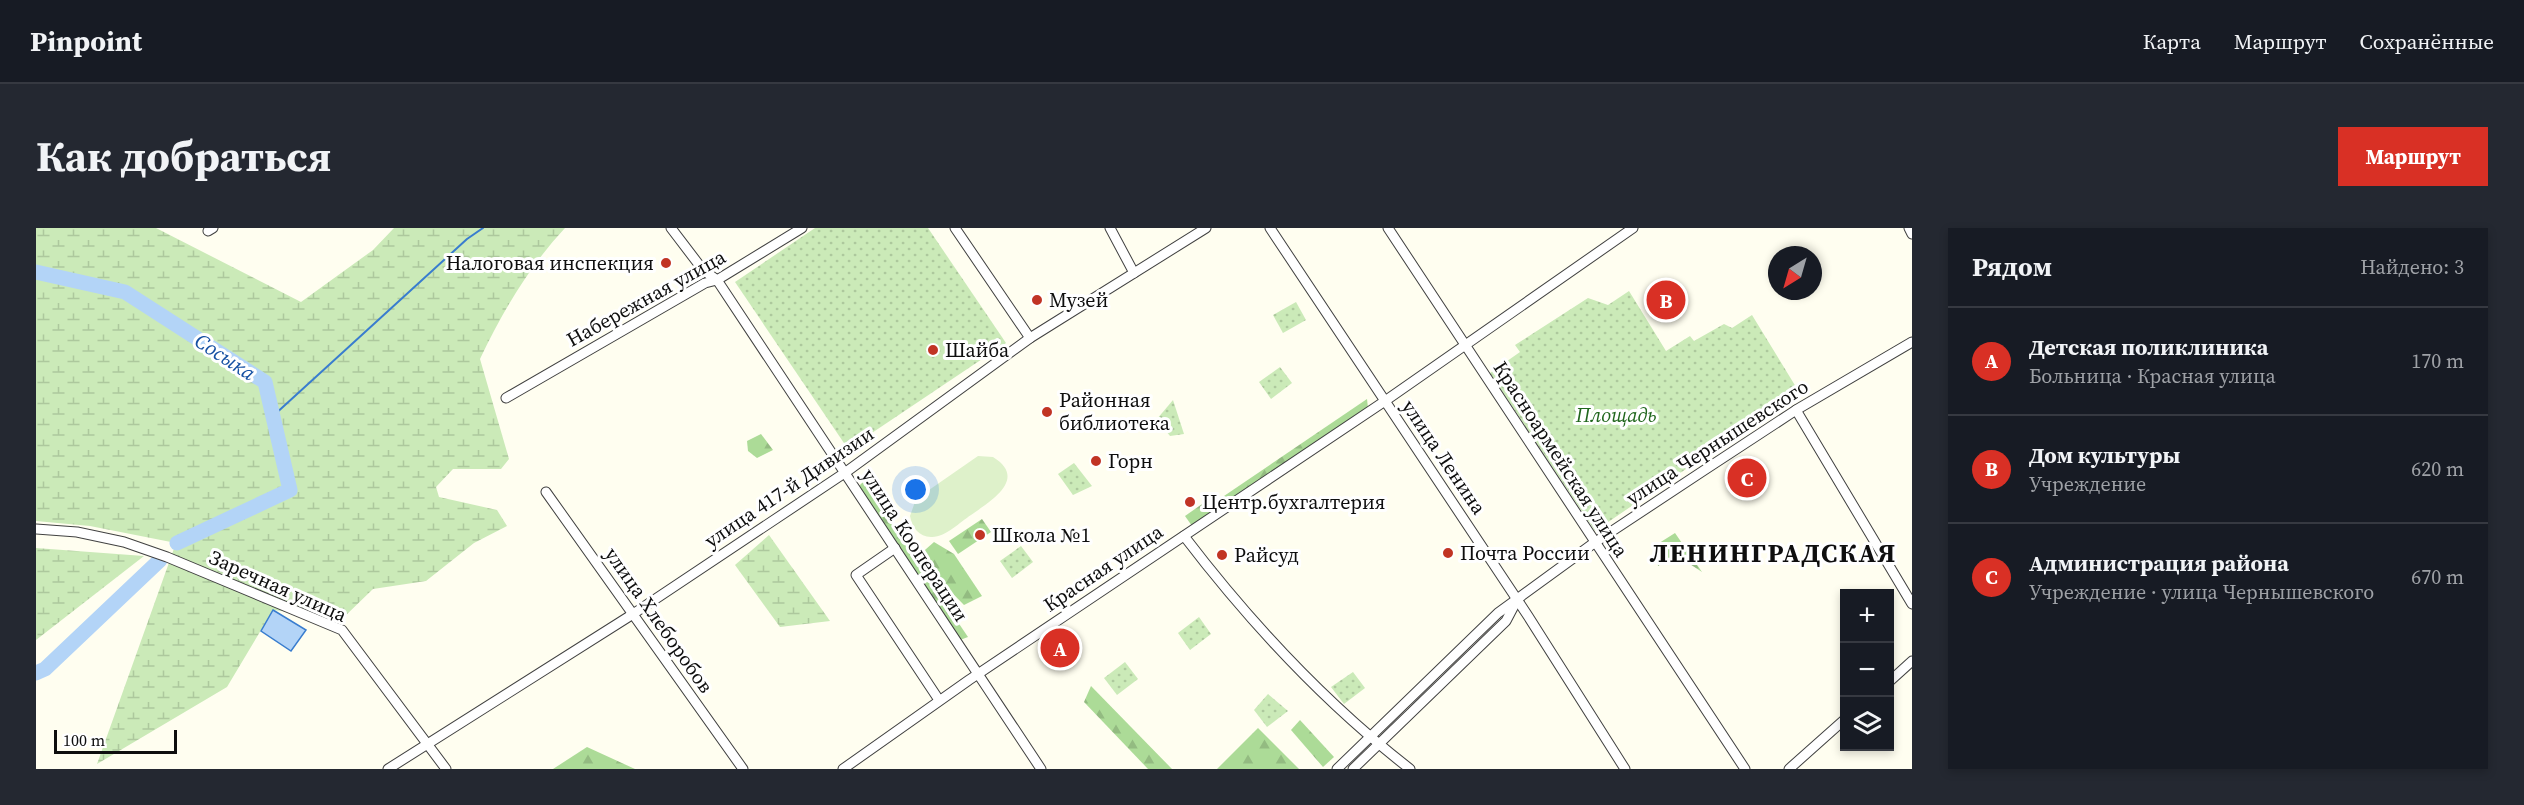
<!DOCTYPE html>
<html lang="ru">
<head>
<meta charset="utf-8">
<style>
  body { margin:0; font-family:"Source Serif 4",serif; background:#242831; color:#f1f3f6 }
  .controls { position:absolute; right:18px; bottom:18px; display:grid; overflow:hidden; border-radius:0px; box-shadow:0 3px 9px #0003 }
  .controls button { width:54px; height:54px; display:grid; place-items:center; padding:0; border:0; border-bottom:2px solid #363941; background:#171b24; color:#f1f3f6; font:30px sans-serif }
  .compass { position:absolute; left:1732px; top:18px; width:54px; height:54px; border-radius:50%; background:#171b24; box-shadow:0 3px 9px #0003; rotate:217deg }
  .scale { position:absolute; left:18px; bottom:15px; width:123px; box-sizing:border-box; padding-left:6px; border:3px solid #0e0e0e; border-top:0; font-size:16px; line-height:21px; white-space:nowrap; color:#0e0e0e; -webkit-text-stroke:4px #fff; paint-order:stroke }
  .you { position:absolute; left:880px; top:262px; width:21px; height:21px; margin:-15px; border:4px solid #fff; border-radius:50%; background:#1a73e8; box-shadow:0 0 0 9px #1a73e833 }
  .badge { display:grid; place-items:center; width:39px; height:39px; border-radius:50%; background:#d93025; color:#fff; font-size:20px; font-weight:700 }
  .pin { position:absolute; translate:-50% -50%; border:3px solid #fff; box-shadow:0 2px 6px #0006 }
  .list { margin:0; padding:0; list-style:none }
  h2 { display:flex; justify-content:space-between; align-items:center; height:78px; margin:0; padding:0 24px; font-size:26px }
  h2 small { font-size:20px; font-weight:400; color:#9ea1a6 }
  .list li { display:grid; grid-template-columns:39px 1fr auto; gap:18px; align-items:center; box-sizing:border-box; height:108px; padding:0 24px; border-top:2px solid #363941 }
  .list b { display:block; font-size:22px; white-space:nowrap }
  .list p { margin:0; font-size:20px; white-space:nowrap; color:#9ea1a6 }
  .list em { font-size:20px; font-style:normal; color:#9ea1a6 }
  .icon { flex:none; width:33px; height:33px; fill:none; stroke:currentColor; stroke-width:2; stroke-linecap:round; stroke-linejoin:round }
  .map { position:relative; flex:none; width:1876px; height:541px; overflow:hidden; border-radius:0px }
  header { display:flex; align-items:center; gap:36px; box-sizing:border-box; height:84px; padding:0 30px; background:#171b24; border-bottom:2px solid #363941 }
  header strong { font-size:28px }
  nav { display:flex; gap:33px; margin-inline-start:auto; font-size:21px }
  .intro { display:flex; align-items:center; justify-content:space-between; box-sizing:border-box; height:144px; padding:0 36px }
  h1 { margin:0; font-size:42px }
  .button { padding:15px 27px; border-radius:0px; background:#d93025; color:#fff; font-size:21px; font-weight:700 }
  main { display:flex; gap:36px; padding:0 36px }
  aside { flex:1; background:#171b24; border-radius:0px; box-shadow:0 3px 9px #0003 }
  .map>svg:first-child { display:block }
  .forest { fill:url(#forest-firs) }
  .wetland { fill:url(#wetland-marsh) }
  .park { fill:url(#park-dots) }
  .pitch { fill:#def1ca }
  .water { fill:#b3d4f7; stroke:#397dcf; stroke-width:1.5 }
  .lines { fill:none; stroke-linecap:round; stroke-linejoin:round }
  .stream { stroke:#397dcf; stroke-width:2 }
  .river { stroke:#b3d4f7; stroke-width:15 }
  .minor-casing { stroke:#414141; stroke-width:11 }
  .minor { stroke:#fff; stroke-width:9 }
  .poi-dot { fill:#c13424; stroke:#fff; stroke-width:2 }
  .labels { text-anchor:middle; stroke-width:6; stroke-linejoin:round; paint-order:stroke }
  .poi-label { font-size:20px; fill:#0e0e0e; stroke:#fff; text-anchor:start }
  .street-label { font-size:20px; fill:#0e0e0e; stroke:#fff }
  .park-label { font-size:20px; font-style:italic; fill:#21671d; stroke:#fff }
  .water-label { font-size:21px; font-style:italic; fill:#1550a2; stroke:#fff }
  .district-label { font-size:26px; font-weight:bold; letter-spacing:1.5px; fill:#0e0e0e; stroke:#fff }
</style>
</head>
<body>
<header>
<strong>Pinpoint</strong>
<nav><a>Карта</a><a>Маршрут</a><a>Сохранённые</a></nav>
</header>
<div class="intro"><h1>Как добраться</h1><a class="button">Маршрут</a></div>
<main>
<div class="map">
<svg width="1876" height="541" viewBox="0 0 1876 541">
  <defs>
    <pattern id="forest-firs" width="22" height="20" patternUnits="userSpaceOnUse" patternTransform="scale(1.5)"><rect width="22" height="20" fill="#acdb97"/><path d="M5 1l3.5 6h-7zM16 11l3.5 6h-7z" fill="#93bb81"/></pattern>
    <pattern id="wetland-marsh" width="20" height="14" patternUnits="userSpaceOnUse" patternTransform="scale(1.5)"><rect width="20" height="14" fill="#cbeab8"/><path d="M1 5h8M5 5V1M11 12h8M15 12V8" fill="none" stroke="#adc89d"/></pattern>
    <pattern id="park-dots" width="8" height="8" patternUnits="userSpaceOnUse" patternTransform="scale(1.5)"><rect width="8" height="8" fill="#cbeab8"/><path d="M2 2h.1M6 6h.1" fill="none" stroke="#adc89d" stroke-width="1.8" stroke-linecap="round"/></pattern>
  </defs>
  <rect width="100%" height="100%" fill="#fffef0"/>
  <g class="forest">
    <path d="M 1331,171 L 1332,180 L 1192,273 L 1188,268 Z"/>
    <path d="M 725,206 L 737,222 L 721,230 L 712,223 L 711,213 Z"/>
    <path d="M 827,254 L 932,409 L 924,412 L 823,258 Z"/>
    <path d="M 1179,267 L 1188,278 L 1156,298 L 1149,288 Z"/>
    <path d="M 946,291 L 955,304 L 922,326 L 913,313 Z"/>
    <path d="M 1639,305 L 1666,344 L 1640,327 L 1622,338 L 1620,317 Z"/>
    <path d="M 898,314 L 918,326 L 946,368 L 928,377 L 881,329 Z"/>
    <path d="M 1055,458 L 1136,541 L 1112,541 L 1048,474 Z"/>
    <path d="M 1264,492 L 1298,529 L 1287,539 L 1255,502 Z"/>
    <path d="M 1222,500 L 1263,541 L 1181,541 Z"/>
    <path d="M 551,519 L 599,541 L 517,541 Z"/>
  </g>
  <g class="wetland">
    <path d="M 0,0 L 120,0 L 265,74 L 337,22 L 358,0 L 529,0 C 492,40 467,83 444,131 L 473,231 L 465,241 L 417,241 L 400,259 L 403,269 L 461,282 L 471,298 L 438,315 L 390,353 L 337,361 L 307,390 L 237,382 L 191,459 L 61,536 L 140,315 L 54,298 L 0,293 Z"/>
    <path d="M 733,307 L 794,393 L 744,399 L 699,337 Z"/>
    <path d="M 0,320 L 108,328 L 0,412 Z"/>
  </g>
  <g class="park">
    <path d="M 779,0 L 892,0 L 970,115 L 812,221 L 699,54 Z"/>
    <path d="M 1593,63 L 1630,123 L 1654,108 L 1658,113 L 1688,96 L 1696,100 L 1716,87 L 1760,159 L 1743,170 L 1741,179 L 1559,303 L 1454,145 L 1484,124 L 1479,117 L 1552,70 L 1572,77 Z"/>
    <path d="M 1260,74 L 1270,92 L 1247,105 L 1237,87 Z"/>
    <path d="M 1244,139 L 1256,155 L 1235,171 L 1223,154 Z"/>
    <path d="M 1137,172 L 1148,206 L 1134,208 L 1121,191 Z"/>
    <path d="M 1038,235 L 1056,258 L 1037,267 L 1022,246 Z"/>
    <path d="M 985,318 L 997,334 L 976,350 L 964,333 Z"/>
    <path d="M 1163,389 L 1175,406 L 1154,422 L 1142,405 Z"/>
    <path d="M 1089,434 L 1102,451 L 1081,467 L 1068,450 Z"/>
    <path d="M 1317,444 L 1329,460 L 1308,476 L 1295,459 Z"/>
    <path d="M 1232,466 L 1252,483 L 1231,499 L 1218,482 Z"/>
  </g>
  <path class="pitch" d="M 942,228 L 957,229 C 993,251 953,274 935,287 C 924,294 909,310 895,309 C 883,309 876,299 874,288 L 880,271 Z"/>
  <path class="water" d="M 237,382 L 270,402 L 255,423 L 225,403 Z"/>
  <g class="lines">
    <path class="stream" d="M 237,188 L 431,11 L 447,0"/>
    <g class="river">
      <path d="M 0,44 L 89,64 L 229,154 L 254,262 L 141,315"/>
      <path d="M 0,445 L 9,441 L 124,332"/>
    </g>
    <g class="minor-casing">
      <g id="minor">
        <path d="M 635,0 L 667,42 L 681,52 L 1005,541"/>
        <path d="M 919,0 L 994,110"/>
        <path d="M 1074,0 L 1098,45"/>
        <path d="M 1234,0 L 1492,388 L 1589,541"/>
        <path d="M 1352,0 L 1709,541"/>
        <path d="M 1873,0 L 1876,6"/>
        <path d="M 172,3 L 177,0"/>
        <path d="M 470,170 L 669,55 L 681,52 L 766,0"/>
        <path d="M 1760,182 L 1876,376"/>
        <path d="M 510,264 L 707,541"/>
        <path d="M 0,301 L 41,304 L 88,314 L 131,329 L 306,402 L 410,541"/>
        <path d="M 1148,308 C 1213,393 1289,475 1374,541"/>
        <path d="M 859,320 L 820,347 L 903,472"/>
        <path d="M 1854,453 L 1876,433"/>
        <path d="M 352,541 L 597,386 L 810,244 L 994,110 L 1170,0"/>
        <path d="M 807,541 L 933,452 L 1349,173 L 1597,0"/>
        <path d="M 1301,541 L 1462,385 L 1558,315 L 1667,243 L 1760,182 L 1876,114"/>
        <path d="M 1317,541 L 1470,393 L 1480,374"/>
        <path d="M 1753,541 L 1808,492"/>
      </g>
    </g>
    <use href="#minor" class="minor"/>
  </g>
  <g class="poi-dot">
    <circle cx="630" cy="35" r="6"/>
    <circle cx="1001" cy="72" r="6"/>
    <circle cx="897" cy="122" r="6"/>
    <circle cx="1011" cy="184" r="6"/>
    <circle cx="1060" cy="233" r="6"/>
    <circle cx="1154" cy="274" r="6"/>
    <circle cx="944" cy="307" r="6"/>
    <circle cx="1412" cy="325" r="6"/>
    <circle cx="1186" cy="327" r="6"/>
  </g>
  <g class="labels">
    <g class="poi-label">
      <text x="618" y="42" text-anchor="end">Налоговая инспекция</text>
      <text x="1013" y="79">Музей</text>
      <text x="909" y="129">Шайба</text>
      <text x="1023" y="179">Районная<tspan x="1023" dy="23">библиотека</tspan></text>
      <text x="1072" y="240">Горн</text>
      <text x="1166" y="281">Центр.бухгалтерия</text>
      <text x="956" y="314">Школа №1</text>
      <text x="1424" y="332">Почта России</text>
      <text x="1198" y="334">Райсуд</text>
    </g>
    <g class="street-label">
      <text transform="translate(610 70) rotate(-29)" y="7">Набережная улица</text>
      <text transform="translate(1681 214) rotate(-33)" y="7">улица Чернышевского</text>
      <text transform="translate(1408 229) rotate(56)" y="7">улица Ленина</text>
      <text transform="translate(1525 231) rotate(57)" y="7">Красноармейская улица</text>
      <text transform="translate(753 259) rotate(-34)" y="7">улица 417-й Дивизии</text>
      <text transform="translate(879 317) rotate(57)" y="7">улица Кооперации</text>
      <text transform="translate(1067 340) rotate(-34)" y="7">Красная улица</text>
      <text transform="translate(242 358) rotate(24)" y="7">Заречная улица</text>
      <text transform="translate(623 392) rotate(55)" y="7">улица Хлеборобов</text>
    </g>
    <g class="park-label">
      <text x="1580" y="194">Площадь</text>
    </g>
    <g class="water-label">
      <text transform="translate(189 129) rotate(33)" y="7">Сосыка</text>
    </g>
    <g class="district-label">
      <text x="1737" y="334">ЛЕНИНГРАДСКАЯ</text>
    </g>
  </g>
</svg>
<div class="controls">
<button>+</button>
<button>−</button>
<button><svg class="icon" aria-label="layers" viewBox="0 0 24 24"><path d="M12 4l9 5-9 5-9-5zM3 14l9 5 9-5"/></svg></button>
</div>
<svg class="compass" viewBox="-18 -18 36 36"><path d="M0-13l5 13h-10z" fill="#e53935"/><path d="M0 13l5-13h-10z" fill="#9ea1a6"/></svg>
<div class="scale">100 m</div>
<div class="you"></div>
<div class="pin badge" style="left:1024px;top:420px">A</div>
<div class="pin badge" style="left:1630px;top:72px">B</div>
<div class="pin badge" style="left:1711px;top:250px">C</div>
</div>
<aside>
<h2>Рядом<small>Найдено: 3</small></h2>
<ul class="list">
<li><span class="badge">A</span><div><b>Детская поликлиника</b><p>Больница · Красная улица</p></div><em>170 m</em></li>
<li><span class="badge">B</span><div><b>Дом культуры</b><p>Учреждение</p></div><em>620 m</em></li>
<li><span class="badge">C</span><div><b>Администрация района</b><p>Учреждение · улица Чернышевского</p></div><em>670 m</em></li>
</ul>
</aside>
</main>
</body>
</html>
